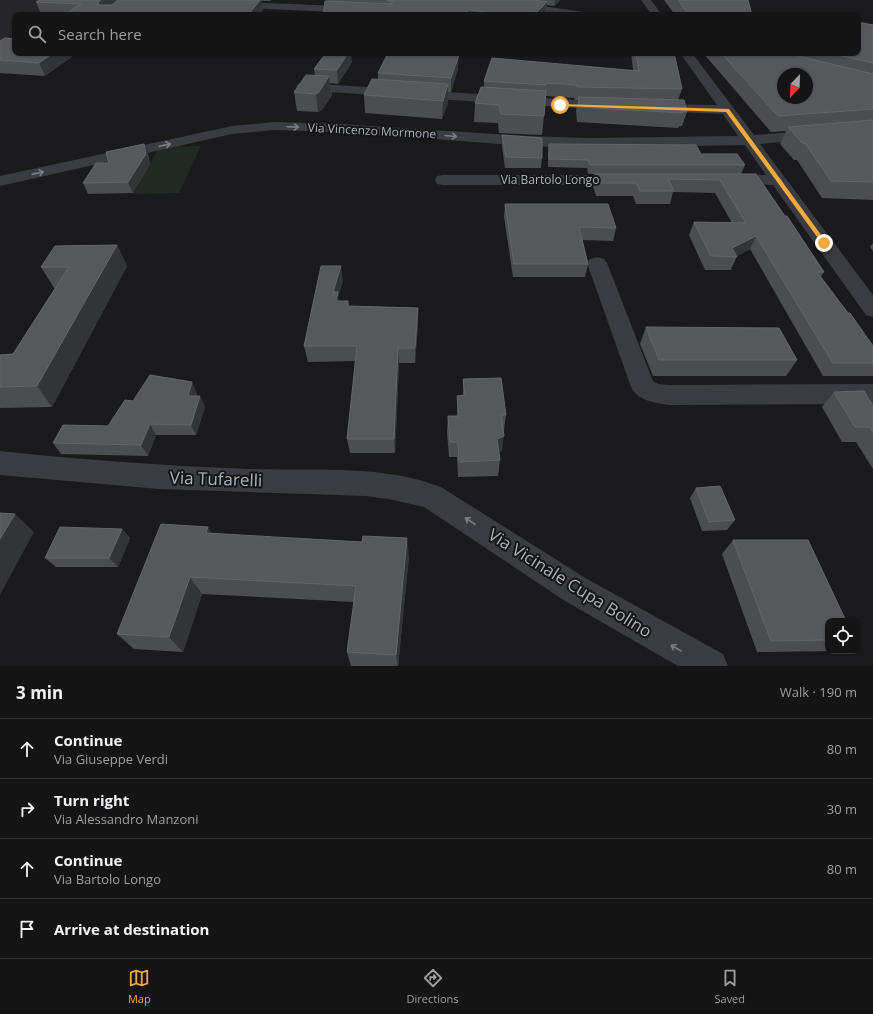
<!DOCTYPE html>
<html lang="en">
<head>
<meta charset="utf-8">
<style>
  body { margin:0; font-family:"Open Sans",sans-serif; background:#212122; color:#f1f3f6 }
  .controls { position:absolute; right:12px; bottom:12px; display:grid; overflow:hidden; border-radius:8px; box-shadow:0 1px 3px #0004 }
  .controls button { width:36px; height:36px; display:grid; place-items:center; padding:0; border:0; border-bottom:1px solid #333334; background:#141415; color:#f1f3f6; font:20px sans-serif }
  .compass { position:absolute; left:777px; top:68px; width:36px; height:36px; border-radius:50%; background:#141415; box-shadow:0 1px 3px #0004; rotate:203deg }
  .stop { position:absolute; width:12px; height:12px; margin:-9px; border:3px solid #f2aa3c; border-radius:50%; background:#fff }
  .stop.end { background:#f2aa3c; border-color:#fff; box-shadow:0 1px 4px #0008 }
  .list { margin:0; padding:0; list-style:none }
  h2 { display:flex; justify-content:space-between; align-items:center; height:52px; margin:0; padding:0 16px; font-size:17px }
  h2 small { font-size:13px; font-weight:400; color:#9d9ea0 }
  .list li { display:grid; grid-template-columns:26px 1fr auto; gap:12px; align-items:center; box-sizing:border-box; height:60px; padding:0 16px; border-top:1px solid #333334 }
  .list b { display:block; font-size:15px; white-space:nowrap }
  .list p { margin:0; font-size:13px; white-space:nowrap; color:#9d9ea0 }
  .list em { font-size:13px; font-style:normal; color:#9d9ea0 }
  .icon { flex:none; width:22px; height:22px; fill:none; stroke:currentColor; stroke-width:2; stroke-linecap:round; stroke-linejoin:round }
  .map { position:relative; flex:none; width:873px; height:666px; overflow:hidden }
  .search { position:absolute; background:#141415; box-shadow:0 1px 3px #0004; left:12px; right:12px; top:12px; height:44px; display:flex; align-items:center; gap:10px; box-sizing:border-box; padding:0 14px; border-radius:8px; color:#9d9ea0; font-size:15px }
  .sheet { height:292px; background:#141415 }
  nav { display:flex; justify-content:space-around; align-items:center; box-sizing:border-box; height:56px; border-top:1px solid #333334; background:#141415; font-size:11px; color:#9d9ea0 }
  nav a { display:grid; justify-items:center; gap:2px }
  nav .on { color:#f2aa3c }
  .map>svg:first-child { display:block }
  .built { fill:#262629 }
  .green { fill:#212a22 }
  .lines { fill:none; stroke-linecap:round; stroke-linejoin:round }
  .minor { fill:#3b3c41; fill-rule:evenodd }
  .wall { fill:#4b4d51 }
  .shaded-wall { fill:#333437 }
  .building { fill:#56585c; stroke:#63666b; fill-rule:evenodd }
  .oneway { stroke:#797d84 }
  .route { fill:#f2aa3c }
  .labels { text-anchor:middle; stroke-width:4; stroke-linejoin:round; paint-order:stroke }
  .far-street-label { font-size:12px; fill:#acb2bb; stroke:#151517 }
  .near-street-label { font-size:17px; fill:#acb2bb; stroke:#151517 }
</style>
</head>
<body>
<div class="map">
<svg width="873" height="666" viewBox="0 0 873 666">
  <rect width="100%" height="100%" fill="#1a1a1c"/>
  <path class="built" d="M 0,0 L 123,0 L 102,15 L 15,15 L 15,39 L 0,47 Z"/>
  <path class="green" d="M 201,146 L 179,193 L 133,194 L 159,147 Z"/>
  <g class="lines">
    <g class="minor">
      <path d="M 476,0 L 502,0 L 584,12 L 589,15 L 562,15 L 481,3 Z"/>
      <path d="M 641,0 L 651,0 L 662,15 L 652,15 Z"/>
      <path d="M 233,2 C 254,3 384,5 392,15 L 229,7 L 228,5 L 229,3 Z"/>
      <path d="M 680,53 L 692,53 L 754,135 L 873,126 L 873,134 L 760,144 L 873,295 L 873,317 L 866,315 L 773,185 L 723,184 L 721,180 L 723,176 L 729,175 L 766,175 L 745,145 L 588,148 L 526,146 L 340,132 L 275,130 L 232,134 L 0,186 L 0,176 L 232,126 L 275,122 L 340,124 L 526,136 L 588,138 L 738,136 L 723,114 L 652,111 L 650,108 L 652,105 L 657,104 L 717,105 Z"/>
      <path d="M 303,83 L 607,102 L 612,103 L 614,106 L 612,109 L 607,110 L 298,90 L 296,87 L 298,84 Z"/>
      <path d="M 443,175 L 623,175 L 629,176 L 631,180 L 629,184 L 623,185 L 443,185 L 437,184 L 435,180 L 437,176 Z"/>
      <path d="M 597,257 L 604,259 L 607,263 L 653,381 L 658,384 L 669,385 L 873,384 L 873,404 L 669,405 C 655,403 638,401 631,387 L 587,263 L 590,259 Z"/>
      <path d="M 0,451 C 84,460 167,466 251,469 C 314,471 381,464 441,487 L 587,579 L 723,654 L 728,666 L 678,666 L 565,601 L 424,507 L 388,499 L 366,496 L 159,489 L 0,475 Z"/>
    </g>
  </g>
  <g class="wall">
    <path d="M 30,0 L 271,0 L 270,1 L 261,1 L 263,10 L 64,15 L 41,14 L 36,2 L 39,0 Z"/>
    <path d="M 327,0 L 560,0 L 554,6 L 547,5 L 546,14 L 545,15 L 323,15 Z"/>
    <path d="M 664,0 L 748,0 L 752,15 L 675,15 Z"/>
    <path d="M 873,25 L 873,200 L 822,198 L 797,160 L 794,160 L 780,144 L 786,131 L 771,132 L 703,53 L 763,53 L 763,54 L 764,53 L 858,53 Z"/>
    <path d="M 0,41 L 15,53 L 77,53 L 45,76 L 0,73 Z"/>
    <path d="M 631,53 L 672,53 L 682,89 L 678,100 L 687,112 L 682,126 L 679,126 L 678,128 L 577,122 L 576,111 L 578,100 L 575,100 L 574,98 L 546,96 L 544,116 L 542,135 L 499,133 L 498,123 L 474,122 L 475,103 L 484,87 L 484,81 L 633,70 Z"/>
    <path d="M 352,62 L 338,84 L 330,83 L 332,95 L 322,110 L 318,112 L 297,111 L 294,92 L 315,76 L 314,69 Z"/>
    <path d="M 458,69 L 451,92 L 448,92 L 448,103 L 442,119 L 365,113 L 364,95 L 378,80 L 378,73 Z"/>
    <path d="M 502,135 L 542,158 L 541,168 L 505,168 L 502,146 Z"/>
    <path d="M 549,144 L 701,154 L 745,165 L 741,174 L 588,174 L 587,168 L 548,167 L 548,152 Z"/>
    <path d="M 148,154 L 150,164 L 133,193 L 88,194 L 83,183 L 109,163 Z"/>
    <path d="M 595,174 L 756,174 L 824,272 L 821,277 L 873,346 L 873,376 L 823,376 L 750,249 L 737,256 L 731,270 L 705,270 L 689,235 L 694,222 L 732,223 L 715,193 L 673,192 L 670,204 L 636,204 L 633,196 L 596,196 L 593,186 Z"/>
    <path d="M 505,204 L 616,228 L 613,241 L 582,240 L 588,264 L 585,277 L 513,277 L 504,217 Z"/>
    <path d="M 873,243 L 873,251 L 870,247 Z"/>
    <path d="M 117,245 L 127,266 L 52,407 L 0,408 L 0,355 L 13,354 L 55,288 L 54,288 L 41,267 Z"/>
    <path d="M 343,281 L 338,297 L 339,301 L 348,301 L 349,306 L 418,308 L 418,324 L 415,363 L 399,363 L 395,453 L 350,453 L 347,439 L 356,361 L 308,362 L 304,346 Z"/>
    <path d="M 646,327 L 797,360 L 786,376 L 653,376 L 640,344 Z"/>
    <path d="M 463,379 L 506,415 L 504,430 L 503,430 L 502,451 L 499,452 L 500,460 L 498,476 L 458,477 L 457,457 L 449,457 L 447,432 L 448,416 L 457,416 L 457,396 L 463,396 Z"/>
    <path d="M 834,392 L 873,406 L 873,469 L 856,442 L 842,442 L 822,407 Z"/>
    <path d="M 197,393 L 197,396 L 200,396 L 205,407 L 196,435 L 156,435 L 148,456 L 61,454 L 53,443 L 108,426 L 133,401 Z"/>
    <path d="M 696,488 L 735,520 L 727,530 L 702,531 L 690,498 Z"/>
    <path d="M 122,529 L 130,538 L 118,567 L 56,567 L 45,558 Z"/>
    <path d="M 212,533 L 409,556 L 398,666 L 351,666 L 347,652 L 354,602 L 202,594 L 183,652 L 134,649 L 117,634 Z"/>
    <path d="M 733,540 L 828,621 L 828,651 L 838,651 L 757,652 L 722,554 Z"/>
  </g>
  <g class="shaded-wall">
    <path d="M 101,0 L 118,0 L 102,14 L 98,2 Z"/>
    <path d="M 260,0 L 261,0 L 263,10 L 259,15 L 248,15 Z"/>
    <path d="M 555,0 L 560,0 L 554,6 Z"/>
    <path d="M 547,2 L 546,14 L 545,15 L 537,15 L 537,12 Z"/>
    <path d="M 471,10 L 471,15 L 458,15 Z"/>
    <path d="M 530,11 L 530,15 L 526,15 Z"/>
    <path d="M 53,53 L 77,53 L 45,76 L 39,63 Z"/>
    <path d="M 348,53 L 351,53 L 352,62 L 338,84 L 337,70 Z"/>
    <path d="M 459,55 L 458,69 L 451,92 L 451,78 Z"/>
    <path d="M 329,76 L 332,95 L 322,110 L 318,112 L 316,94 Z"/>
    <path d="M 448,84 L 448,103 L 442,119 L 443,101 Z"/>
    <path d="M 144,144 L 150,164 L 133,193 L 128,182 Z"/>
    <path d="M 756,236 L 750,249 L 736,257 L 732,248 Z"/>
    <path d="M 117,245 L 127,266 L 52,407 L 37,386 Z"/>
    <path d="M 341,266 L 343,281 L 338,297 L 340,307 L 336,307 L 333,292 Z"/>
    <path d="M 418,308 L 418,324 L 415,363 L 415,348 Z"/>
    <path d="M 398,348 L 399,363 L 395,453 L 394,439 Z"/>
    <path d="M 192,382 L 197,393 L 194,407 L 188,396 Z"/>
    <path d="M 200,396 L 205,407 L 196,435 L 191,425 Z"/>
    <path d="M 150,424 L 156,435 L 148,456 L 141,445 Z"/>
    <path d="M 504,436 L 502,451 L 495,454 L 497,439 Z"/>
    <path d="M 15,514 L 34,532 L 0,595 L 0,539 Z"/>
    <path d="M 208,527 L 219,545 L 206,533 Z"/>
    <path d="M 122,529 L 130,538 L 118,567 L 109,558 Z"/>
    <path d="M 407,538 L 409,556 L 398,666 L 396,655 Z"/>
    <path d="M 190,577 L 202,594 L 183,652 L 169,637 Z"/>
  </g>
  <g class="building">
    <path d="M 40,0 L 101,0 L 98,2 L 99,5 L 112,5 L 118,0 L 260,0 L 248,15 L 64,15 L 81,4 L 36,2 Z"/>
    <path d="M 387,0 L 534,0 L 547,2 L 537,12 L 530,11 L 526,15 L 506,15 L 471,10 L 458,15 L 323,15 L 325,1 L 391,4 L 393,2 Z"/>
    <path d="M 678,0 L 748,0 L 752,15 L 689,15 Z"/>
    <path d="M 801,13 L 812,15 L 803,15 Z"/>
    <path d="M 858,22 L 873,25 L 873,63 L 829,53 L 858,53 Z"/>
    <path d="M 5,38 L 15,39 L 15,53 L 53,53 L 39,63 L 0,60 L 0,41 Z"/>
    <path d="M 326,53 L 348,53 L 337,70 L 314,69 Z"/>
    <path d="M 388,53 L 423,53 L 459,55 L 451,78 L 378,73 Z"/>
    <path d="M 636,53 L 672,53 L 675,57 L 682,89 L 577,87 L 577,85 L 546,83 L 546,85 L 484,81 L 492,58 L 639,71 Z"/>
    <path d="M 721,53 L 763,53 L 763,54 L 764,53 L 785,53 L 873,74 L 873,109 L 778,116 ZM 783,74 L 807,74 L 807,98 L 783,98 Z"/>
    <path d="M 306,75 L 329,76 L 319,92 L 316,94 L 294,92 Z"/>
    <path d="M 372,79 L 448,84 L 443,101 L 364,95 Z"/>
    <path d="M 481,87 L 546,91 L 544,116 L 501,114 L 499,105 L 475,103 Z"/>
    <path d="M 578,97 L 684,100 L 687,112 L 682,111 L 683,113 L 580,107 Z"/>
    <path d="M 873,120 L 873,182 L 831,181 L 805,143 L 802,143 L 788,127 Z"/>
    <path d="M 502,135 L 542,138 L 542,158 L 506,157 Z"/>
    <path d="M 144,144 L 146,154 L 128,182 L 83,183 L 96,163 L 109,163 L 106,152 Z"/>
    <path d="M 549,144 L 696,145 L 701,154 L 737,154 L 745,165 L 590,165 L 588,160 L 549,159 Z"/>
    <path d="M 595,174 L 756,174 L 785,216 L 787,216 L 824,272 L 817,272 L 848,313 L 850,313 L 873,346 L 873,363 L 833,363 L 756,236 L 732,248 L 737,257 L 711,256 L 694,222 L 746,223 L 720,180 L 668,179 L 674,191 L 640,191 L 636,183 L 599,183 Z"/>
    <path d="M 505,204 L 608,204 L 616,228 L 579,227 L 588,264 L 514,264 Z"/>
    <path d="M 117,245 L 37,386 L 0,387 L 0,355 L 13,354 L 69,267 L 41,267 L 55,246 Z"/>
    <path d="M 321,266 L 341,266 L 333,292 L 338,292 L 336,301 L 348,301 L 348,306 L 418,308 L 415,348 L 398,348 L 394,439 L 347,439 L 357,346 L 304,346 Z"/>
    <path d="M 646,327 L 779,328 L 797,360 L 659,360 Z"/>
    <path d="M 150,375 L 192,382 L 188,396 L 200,396 L 191,425 L 150,424 L 141,445 L 53,443 L 63,425 L 108,426 L 125,400 L 133,401 Z"/>
    <path d="M 501,378 L 506,415 L 501,415 L 504,436 L 497,439 L 500,460 L 459,462 L 458,442 L 450,442 L 448,416 L 459,416 L 457,396 L 465,395 L 463,379 Z"/>
    <path d="M 864,391 L 873,406 L 873,433 L 870,427 L 855,427 L 834,392 Z"/>
    <path d="M 720,486 L 735,520 L 709,522 L 696,488 Z"/>
    <path d="M 0,513 L 15,514 L 0,539 Z"/>
    <path d="M 161,524 L 208,527 L 206,533 L 362,542 L 363,536 L 407,538 L 396,655 L 347,652 L 356,586 L 190,577 L 169,637 L 117,634 Z"/>
    <path d="M 60,527 L 122,529 L 109,558 L 45,558 Z"/>
    <path d="M 733,540 L 808,540 L 846,621 L 828,621 L 828,640 L 771,641 Z"/>
  </g>
  <defs><path id="oneway-shaft" d="M-6 0H5M1.5-3L5.5 0L1.5 3" fill="none" stroke-width="1.6" stroke-linecap="round" stroke-linejoin="round"/></defs>
  <g class="oneway">
    <use href="#oneway-shaft" transform="translate(293 127) rotate(2)"/>
    <use href="#oneway-shaft" transform="translate(451 136) rotate(5)"/>
    <use href="#oneway-shaft" transform="translate(165 145) rotate(-13)"/>
    <use href="#oneway-shaft" transform="translate(38 173) rotate(-13)"/>
    <use href="#oneway-shaft" transform="translate(470 521) rotate(-147)"/>
    <use href="#oneway-shaft" transform="translate(676 648) rotate(-150)"/>
  </g>
  <path class="route" d="M 559,104 L 729,109 L 827,243 L 823,245 L 726,112 L 560,106 Z"/>
  <g class="labels">
    <g class="far-street-label">
      <text transform="translate(372 131) rotate(3)" y="4">Via Vincenzo Mormone</text>
      <text x="550" y="184">Via Bartolo Longo</text>
    </g>
    <g class="near-street-label">
      <text transform="translate(216 479) rotate(2)" y="6">Via Tufarelli</text>
      <text transform="translate(570 583) rotate(32)" y="6">Via Vicinale Cupa Bolino</text>
    </g>
  </g>
</svg>
<div class="controls">
<button><svg class="icon" aria-label="locate" viewBox="0 0 24 24"><circle cx="12" cy="12" r="6"/><path d="M12 2v4M12 18v4M2 12h4M18 12h4"/></svg></button>
</div>
<svg class="compass" viewBox="-18 -18 36 36"><path d="M0-13l5 13h-10z" fill="#e53935"/><path d="M0 13l5-13h-10z" fill="#9d9ea0"/></svg>
<div class="stop" style="left:560px;top:105px"></div>
<div class="stop end" style="left:824px;top:243px"></div>
<div class="search"><svg class="icon" aria-label="search" viewBox="0 0 24 24"><circle cx="10" cy="10" r="6"/><path d="M15 15l6 6"/></svg>Search here</div>
</div>
<section class="sheet">
<h2>3 min<small>Walk · 190 m</small></h2>
<ul class="list">
<li><svg class="icon" aria-label="ahead" viewBox="0 0 24 24"><path d="M12 20V5M6 11l6-6 6 6"/></svg><div><b>Continue</b><p>Via Giuseppe Verdi</p></div><em>80 m</em></li>
<li><svg class="icon" aria-label="right" viewBox="0 0 24 24"><path d="M7 20v-9h11M14 6l5 5-5 5"/></svg><div><b>Turn right</b><p>Via Alessandro Manzoni</p></div><em>30 m</em></li>
<li><svg class="icon" aria-label="ahead" viewBox="0 0 24 24"><path d="M12 20V5M6 11l6-6 6 6"/></svg><div><b>Continue</b><p>Via Bartolo Longo</p></div><em>80 m</em></li>
<li><svg class="icon" aria-label="arrive" viewBox="0 0 24 24"><path d="M6 21V4h12l-3 4 3 4H6"/></svg><div><b>Arrive at destination</b></div></li>
</ul>
</section>
<nav>
<a class="on"><svg class="icon" aria-label="map" viewBox="0 0 24 24"><path d="M3 6l6-2 6 2 6-2v14l-6 2-6-2-6 2zM9 4v14M15 6v14"/></svg>Map</a>
<a><svg class="icon" aria-label="directions" viewBox="0 0 24 24"><path d="M12 3l9 9-9 9-9-9zM9 14v-3h6M13 9l2 2-2 2"/></svg>Directions</a>
<a><svg class="icon" aria-label="saved" viewBox="0 0 24 24"><path d="M7 4h10v16l-5-4-5 4z"/></svg>Saved</a>
</nav>
</body>
</html>
